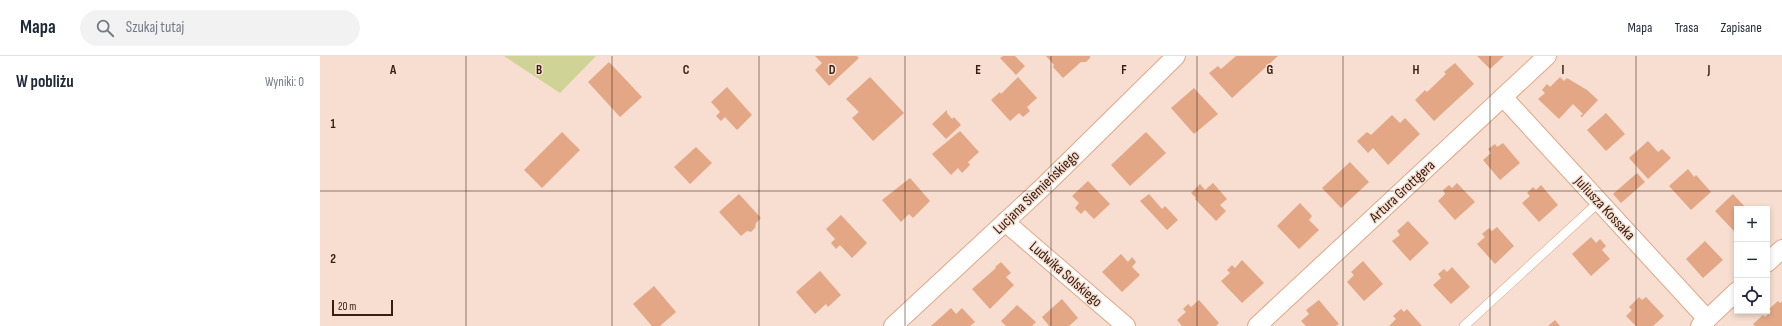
<!DOCTYPE html>
<html lang="pl">
<head>
<meta charset="utf-8">
<style>
  body { margin:0; font-family:"Sofia Sans Condensed",sans-serif; background:#f2f2f3; color:#1f2937 }
  .controls { position:absolute; right:12px; bottom:12px; display:grid; overflow:hidden; border-radius:0px; box-shadow:0 2px 6px #0003 }
  .controls button { width:36px; height:36px; display:grid; place-items:center; padding:0; border:0; border-bottom:1px solid #e0e1e3; background:#fff; color:#1f2937; font:20px sans-serif }
  .scale { position:absolute; left:12px; bottom:10px; width:61px; box-sizing:border-box; padding-left:4px; border:2px solid #372013; border-top:0; font-size:11px; line-height:14px; white-space:nowrap; color:#372013; -webkit-text-stroke:3px #f7ded0; paint-order:stroke }
  .list { margin:0; padding:0; list-style:none }
  h2 { display:flex; justify-content:space-between; align-items:center; height:52px; margin:0; padding:0 16px; font-size:17px }
  h2 small { font-size:13px; font-weight:400; color:#747a83 }
  .icon { flex:none; width:22px; height:22px; fill:none; stroke:currentColor; stroke-width:2; stroke-linecap:round; stroke-linejoin:round }
  .map { position:relative; flex:none; width:1462px; height:270px; overflow:hidden }
  header { display:flex; align-items:center; gap:24px; box-sizing:border-box; height:56px; padding:0 20px; background:#fff; border-bottom:1px solid #e0e1e3 }
  header strong { font-size:19px }
  nav { display:flex; gap:22px; margin-inline-start:auto; font-size:14px }
  .search { width:280px; height:36px; background:#f2f2f3; display:flex; align-items:center; gap:10px; box-sizing:border-box; padding:0 14px; border-radius:22px; color:#747a83; font-size:15px }
  main { display:flex }
  aside { flex:1; background:#fff }
  .map>svg:first-child { display:block }
  .green { fill:#d0d396 }
  .building { fill:#e3a786 }
  .lines { fill:none; stroke-linecap:round; stroke-linejoin:round }
  .lane-casing { stroke:#e1a684; stroke-width:10 }
  .street-casing { stroke:#e1a684; stroke-width:20 }
  .lane { stroke:#fff; stroke-width:9 }
  .street { stroke:#fff; stroke-width:18 }
  .grid { fill:none; stroke:#372013; stroke-width:1; stroke-opacity:0.55 }
  .labels { text-anchor:middle; stroke-width:3; stroke-linejoin:round; paint-order:stroke }
  .street-label { font-size:15px; fill:#372013; stroke:#f7ded0 }
  .grid-label { font-size:13px; text-anchor:middle; font-weight:bold; fill:#372013; stroke:#f7ded0; stroke-width:3; stroke-linejoin:round; paint-order:stroke }
</style>
</head>
<body>
<header>
<strong>Mapa</strong>
<div class="search"><svg class="icon" aria-label="search" viewBox="0 0 24 24"><circle cx="10" cy="10" r="6"/><path d="M15 15l6 6"/></svg>Szukaj tutaj</div>
<nav><a>Mapa</a><a>Trasa</a><a>Zapisane</a></nav>
</header>
<main>
<aside>
<h2>W pobliżu<small>Wyniki: 0</small></h2>
<ul class="list">
</ul>
</aside>
<div class="map">
<svg width="1462" height="270" viewBox="0 0 1462 270">
  <rect width="100%" height="100%" fill="#f7ded0"/>
  <path class="green" d="M 184,0 L 276,0 L 240,37 Z"/>
  <g class="building">
    <path d="M 495,0 L 537,0 L 539,2 L 509,30 L 495,14 L 502,7 Z"/>
    <path d="M 683,0 L 695,0 L 705,10 L 696,19 L 680,2 Z"/>
    <path d="M 726,0 L 770,0 L 770,2 L 766,6 L 761,6 L 743,22 L 733,11 L 734,9 Z"/>
    <path d="M 916,0 L 958,0 L 912,42 L 889,17 L 898,10 L 901,13 Z"/>
    <path d="M 1157,0 L 1184,0 L 1170,13 Z"/>
    <path d="M 289,6 L 322,41 L 300,61 L 268,26 Z"/>
    <path d="M 1135,7 L 1154,28 L 1114,65 L 1095,44 L 1105,34 L 1107,36 L 1126,18 L 1124,16 Z"/>
    <path d="M 550,21 L 584,57 L 553,85 L 532,62 L 539,56 L 526,43 Z"/>
    <path d="M 698,21 L 717,42 L 707,51 L 710,55 L 703,61 L 699,57 L 690,65 L 671,44 L 680,36 L 681,38 Z"/>
    <path d="M 1240,21 L 1244,25 L 1247,22 L 1267,34 L 1278,44 L 1262,61 L 1260,60 L 1263,58 L 1253,48 L 1239,63 L 1218,43 L 1225,37 L 1222,34 L 1227,28 L 1230,31 Z"/>
    <path d="M 407,31 L 432,59 L 417,74 L 405,61 L 401,65 L 396,60 L 400,56 L 391,46 Z"/>
    <path d="M 874,32 L 898,58 L 874,78 L 851,52 Z"/>
    <path d="M 627,54 L 627,57 L 632,63 L 634,61 L 641,69 L 626,83 L 612,68 Z"/>
    <path d="M 1286,57 L 1305,78 L 1286,95 L 1267,74 Z"/>
    <path d="M 1072,59 L 1080,67 L 1085,62 L 1100,78 L 1068,109 L 1053,92 L 1048,97 L 1037,85 L 1047,76 L 1051,79 Z"/>
    <path d="M 640,75 L 659,96 L 648,106 L 650,109 L 642,117 L 638,112 L 631,119 L 612,98 Z"/>
    <path d="M 242,76 L 260,94 L 222,132 L 204,114 Z"/>
    <path d="M 826,76 L 846,97 L 810,130 L 791,109 Z"/>
    <path d="M 1328,85 L 1338,96 L 1342,93 L 1351,102 L 1328,123 L 1309,102 Z"/>
    <path d="M 1183,87 L 1200,107 L 1180,124 L 1163,104 L 1171,97 L 1168,93 L 1175,88 L 1177,91 Z"/>
    <path d="M 376,91 L 392,107 L 370,128 L 354,111 Z"/>
    <path d="M 1030,106 L 1049,126 L 1021,152 L 1002,132 Z"/>
    <path d="M 1368,113 L 1374,121 L 1376,119 L 1391,136 L 1371,154 L 1349,130 Z"/>
    <path d="M 1317,117 L 1325,126 L 1301,147 L 1293,138 Z"/>
    <path d="M 590,122 L 610,145 L 593,162 L 589,158 L 581,166 L 562,144 Z"/>
    <path d="M 768,125 L 790,148 L 774,163 L 765,154 L 761,158 L 755,152 L 759,147 L 752,140 Z"/>
    <path d="M 893,127 L 907,143 L 900,149 L 906,155 L 896,165 L 875,143 L 876,142 L 871,137 L 880,128 L 885,134 Z"/>
    <path d="M 1137,127 L 1155,146 L 1135,164 L 1118,145 L 1125,138 L 1123,134 L 1129,129 L 1132,132 Z"/>
    <path d="M 1221,129 L 1238,149 L 1219,166 L 1202,147 L 1210,140 L 1207,137 L 1213,131 L 1216,134 Z"/>
    <path d="M 419,138 L 441,162 L 436,167 L 435,172 L 431,176 L 427,175 L 421,180 L 399,156 Z"/>
    <path d="M 829,138 L 842,153 L 845,150 L 858,164 L 847,174 L 820,145 Z"/>
    <path d="M 1413,138 L 1427,153 L 1417,153 L 1417,172 L 1414,175 L 1395,155 Z"/>
    <path d="M 980,147 L 992,160 L 989,164 L 999,174 L 979,193 L 957,170 Z"/>
    <path d="M 521,159 L 547,187 L 532,202 L 520,189 L 516,193 L 511,187 L 515,183 L 506,173 Z"/>
    <path d="M 1088,165 L 1109,187 L 1090,205 L 1072,185 L 1080,179 L 1077,175 Z"/>
    <path d="M 1177,171 L 1194,190 L 1175,208 L 1157,188 L 1165,181 L 1162,178 L 1169,172 L 1172,175 Z"/>
    <path d="M 1271,181 L 1276,187 L 1280,183 L 1286,190 L 1282,194 L 1290,203 L 1271,220 L 1252,198 Z"/>
    <path d="M 1385,185 L 1403,204 L 1383,222 L 1366,203 Z"/>
    <path d="M 801,198 L 808,206 L 812,201 L 816,206 L 812,211 L 820,219 L 802,236 L 782,216 Z"/>
    <path d="M 922,204 L 944,227 L 922,247 L 901,225 L 910,217 L 907,214 L 912,209 L 915,212 Z"/>
    <path d="M 1043,205 L 1063,228 L 1044,245 L 1027,226 L 1034,219 L 1031,216 Z"/>
    <path d="M 681,206 L 691,217 L 686,221 L 694,229 L 670,253 L 652,233 L 676,212 L 675,211 Z"/>
    <path d="M 1132,211 L 1150,231 L 1131,248 L 1113,229 L 1121,222 L 1118,218 L 1124,213 L 1127,216 Z"/>
    <path d="M 500,215 L 521,239 L 508,251 L 506,248 L 495,258 L 476,236 Z"/>
    <path d="M 334,230 L 356,256 L 340,270 L 332,270 L 313,248 Z"/>
    <path d="M 1319,241 L 1322,244 L 1326,241 L 1344,260 L 1333,270 L 1316,270 L 1306,260 L 1312,254 L 1309,251 Z"/>
    <path d="M 742,243 L 758,262 L 749,270 L 729,270 L 722,261 Z"/>
    <path d="M 879,244 L 899,267 L 896,270 L 862,270 L 857,264 L 866,256 L 863,253 L 868,248 L 871,251 Z"/>
    <path d="M 999,244 L 1019,268 L 1016,270 L 986,270 L 981,265 L 989,258 L 986,254 Z"/>
    <path d="M 1458,245 L 1460,247 L 1462,245 L 1462,270 L 1435,270 L 1433,268 L 1443,259 L 1445,261 L 1451,255 L 1449,253 Z"/>
    <path d="M 697,249 L 716,266 L 712,270 L 686,270 L 681,265 Z"/>
    <path d="M 631,252 L 636,258 L 642,252 L 655,266 L 650,270 L 611,270 Z"/>
    <path d="M 1081,253 L 1084,256 L 1087,253 L 1102,270 L 1069,270 L 1076,263 L 1073,260 Z"/>
    <path d="M 1235,264 L 1240,270 L 1228,270 Z"/>
  </g>
  <g class="lines">
    <g class="lane-casing">
      <path id="lane" d="M 1144,270 L 1279,146"/>
    </g>
    <g class="street-casing">
      <g id="street">
        <path d="M 1183,41 L 1387,263"/>
        <path d="M 685,166 L 806,270"/>
        <path d="M 1447,207 L 1462,193"/>
        <path d="M 573,270 L 725,129 L 856,0"/>
        <path d="M 937,270 L 1227,0"/>
        <path d="M 1380,270 L 1417,235"/>
      </g>
    </g>
    <use href="#lane" class="lane"/>
    <use href="#street" class="street"/>
  </g>
  <path class="grid" d="M 146,0 L 146,270M 292,0 L 292,270M 439,0 L 439,270M 585,0 L 585,270M 731,0 L 731,270M 877,0 L 877,270M 1023,0 L 1023,270M 1170,0 L 1170,270M 1316,0 L 1316,270M 0,135 L 1462,135"/>
  <g class="labels">
    <g class="street-label">
      <text transform="translate(1082 135) rotate(-43)" y="5">Artura Grottgera</text>
      <text transform="translate(716 136) rotate(-44)" y="5">Lucjana Siemieńskiego</text>
      <text transform="translate(1285 152) rotate(47)" y="5">Juliusza Kossaka</text>
      <text transform="translate(746 218) rotate(41)" y="5">Ludwika Solskiego</text>
    </g>
  </g>
  <g class="grid-label">
    <text x="73" y="18">A</text>
    <text x="219" y="18">B</text>
    <text x="366" y="18">C</text>
    <text x="512" y="18">D</text>
    <text x="658" y="18">E</text>
    <text x="804" y="18">F</text>
    <text x="950" y="18">G</text>
    <text x="1096" y="18">H</text>
    <text x="1243" y="18">I</text>
    <text x="1389" y="18">J</text>
    <text x="13" y="72">1</text>
    <text x="13" y="207">2</text>
  </g>
</svg>
<div class="controls">
<button>+</button>
<button>−</button>
<button><svg class="icon" aria-label="locate" viewBox="0 0 24 24"><circle cx="12" cy="12" r="6"/><path d="M12 2v4M12 18v4M2 12h4M18 12h4"/></svg></button>
</div>
<div class="scale">20 m</div>
</div>
</main>
</body>
</html>
